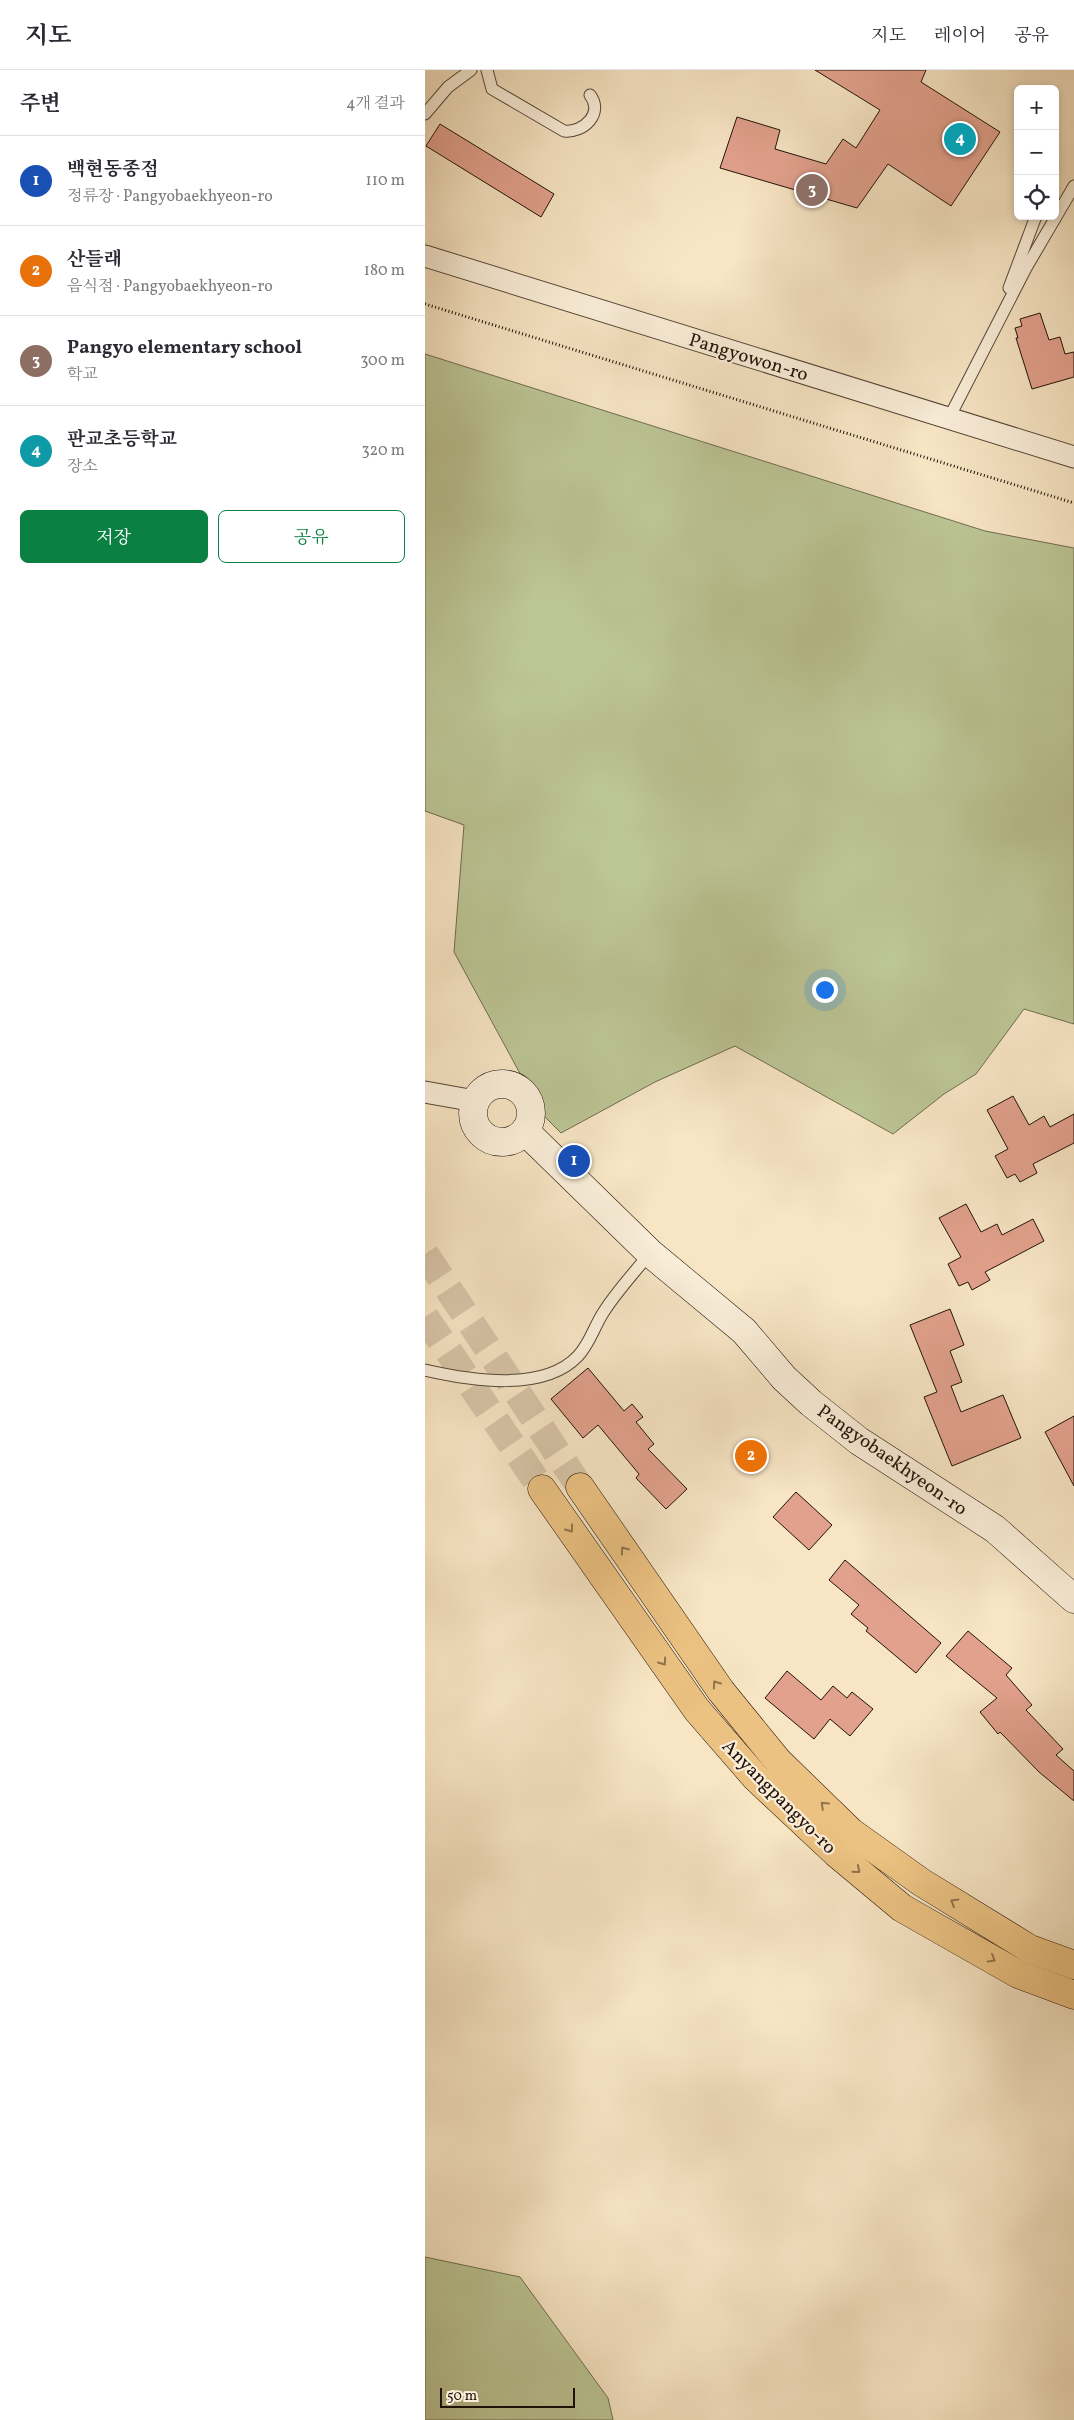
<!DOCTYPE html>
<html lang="ko">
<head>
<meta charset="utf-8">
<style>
  body { margin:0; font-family:Vollkorn,"Noto Serif KR",serif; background:#f2f2f3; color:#2b2b33 }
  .controls { position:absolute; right:15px; top:15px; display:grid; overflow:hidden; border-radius:8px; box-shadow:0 2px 8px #0003 }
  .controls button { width:45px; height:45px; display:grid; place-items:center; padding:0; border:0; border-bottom:1px solid #e1e1e2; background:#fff; color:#2b2b33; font:25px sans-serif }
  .scale { position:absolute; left:15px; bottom:12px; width:135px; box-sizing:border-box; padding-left:5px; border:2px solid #21120a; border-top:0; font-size:14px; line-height:18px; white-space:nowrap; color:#21120a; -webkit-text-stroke:4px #faeed9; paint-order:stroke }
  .you { position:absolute; left:399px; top:919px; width:18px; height:18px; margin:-12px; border:4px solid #fff; border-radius:50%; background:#1a73e8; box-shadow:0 0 0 8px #1a73e833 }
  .badge { display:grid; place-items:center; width:32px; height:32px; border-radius:50%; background:#0b8043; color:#fff; font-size:16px; font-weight:700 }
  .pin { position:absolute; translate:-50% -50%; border:2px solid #fff; box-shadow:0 1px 5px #0006 }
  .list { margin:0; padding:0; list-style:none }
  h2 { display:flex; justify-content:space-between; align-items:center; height:65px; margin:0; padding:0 20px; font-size:21px }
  h2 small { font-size:16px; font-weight:400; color:#7c7c81 }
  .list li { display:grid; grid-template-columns:32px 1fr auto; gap:15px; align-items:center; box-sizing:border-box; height:90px; padding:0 20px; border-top:1px solid #e1e1e2 }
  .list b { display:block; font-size:19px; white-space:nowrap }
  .list p { margin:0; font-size:16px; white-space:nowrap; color:#7c7c81 }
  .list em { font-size:16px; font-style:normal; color:#7c7c81 }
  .actions { display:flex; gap:10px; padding:15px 20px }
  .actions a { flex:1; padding:11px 0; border:1px solid #0b8043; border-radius:8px; text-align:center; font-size:18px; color:#0b8043 }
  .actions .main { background:#0b8043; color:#fff }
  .icon { flex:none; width:28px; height:28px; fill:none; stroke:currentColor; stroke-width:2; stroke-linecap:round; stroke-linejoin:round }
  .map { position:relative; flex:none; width:649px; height:2350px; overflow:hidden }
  header { display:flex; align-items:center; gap:30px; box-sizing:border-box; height:70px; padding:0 25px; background:#fff; border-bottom:1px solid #e1e1e2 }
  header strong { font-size:24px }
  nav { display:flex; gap:28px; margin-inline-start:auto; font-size:18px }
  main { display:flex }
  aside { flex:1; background:#fff }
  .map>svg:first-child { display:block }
  .green { fill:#bcc595; stroke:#6e6c50 }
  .building { fill:#e2a18d; stroke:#21120a }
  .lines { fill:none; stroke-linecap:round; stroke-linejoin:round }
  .primary-tunnel { stroke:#d7c5a8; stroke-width:28; stroke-dasharray:28 14; stroke-linecap:butt }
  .lane-casing { stroke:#564738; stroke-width:13 }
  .street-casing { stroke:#564738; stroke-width:23 }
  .secondary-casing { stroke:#21120a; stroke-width:29 }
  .primary-casing { stroke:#21120a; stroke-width:29 }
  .path { stroke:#21120a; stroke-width:3; stroke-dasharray:1 2.5; stroke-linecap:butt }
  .lane { stroke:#faeed9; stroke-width:11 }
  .street { stroke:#faeed9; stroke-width:21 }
  .secondary { stroke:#faeed9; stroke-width:28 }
  .primary { stroke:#ecc282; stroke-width:28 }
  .oneway { stroke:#91734c }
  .labels { text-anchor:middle; stroke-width:4.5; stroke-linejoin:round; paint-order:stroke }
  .street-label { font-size:19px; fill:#21120a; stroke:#faeed9 }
</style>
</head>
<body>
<header>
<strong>지도</strong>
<nav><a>지도</a><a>레이어</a><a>공유</a></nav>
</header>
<main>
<aside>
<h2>주변<small>4개 결과</small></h2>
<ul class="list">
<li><span class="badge" style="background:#1a4fb4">1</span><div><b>백현동종점</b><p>정류장 · Pangyobaekhyeon-ro</p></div><em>110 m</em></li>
<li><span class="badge" style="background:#e8710a">2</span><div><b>산들래</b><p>음식점 · Pangyobaekhyeon-ro</p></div><em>180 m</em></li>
<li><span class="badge" style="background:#8d6e63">3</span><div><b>Pangyo elementary school</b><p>학교</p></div><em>300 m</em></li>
<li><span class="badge" style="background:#0f9aa8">4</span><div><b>판교초등학교</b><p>장소</p></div><em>320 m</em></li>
</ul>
<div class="actions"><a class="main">저장</a><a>공유</a></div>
</aside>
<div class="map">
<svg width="649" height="2350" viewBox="0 0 649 2350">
  <rect width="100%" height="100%" fill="#f7e5c4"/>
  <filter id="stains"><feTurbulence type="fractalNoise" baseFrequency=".004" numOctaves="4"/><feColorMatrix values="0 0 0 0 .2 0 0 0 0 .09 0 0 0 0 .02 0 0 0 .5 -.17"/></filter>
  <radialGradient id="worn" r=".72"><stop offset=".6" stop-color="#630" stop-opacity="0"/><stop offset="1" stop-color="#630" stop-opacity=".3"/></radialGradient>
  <g class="green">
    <path d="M 0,284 L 560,461 L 649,478 L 649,954 L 599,939 L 551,1004 L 519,1024 L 468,1064 L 310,976 L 230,1012 L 136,1063 L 117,1044 L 29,882 L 39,755 L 0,741 Z"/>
    <path d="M 0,2187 L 95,2207 L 183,2328 L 188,2350 L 0,2350 Z"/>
  </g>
  <g class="building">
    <path d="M 390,0 L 501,0 L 496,12 L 575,62 L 526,136 L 463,94 L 432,138 L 295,98 L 312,47 L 355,60 L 350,79 L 401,94 L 418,69 L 431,78 L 455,40 Z"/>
    <path d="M 15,54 L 129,124 L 116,147 L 1,76 Z"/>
    <path d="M 615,243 L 624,270 L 635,267 L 640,284 L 649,282 L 649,307 L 607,319 L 591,268 L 593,268 L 590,258 L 597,256 L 595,249 Z"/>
    <path d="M 588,1026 L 604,1055 L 619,1046 L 625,1057 L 649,1044 L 649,1073 L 608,1094 L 612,1103 L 595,1112 L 590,1104 L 582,1108 L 570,1086 L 583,1079 L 562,1040 Z"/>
    <path d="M 541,1134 L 556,1162 L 572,1154 L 577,1165 L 608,1149 L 619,1171 L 560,1202 L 565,1210 L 547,1220 L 543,1212 L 534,1216 L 523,1194 L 536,1187 L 514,1148 Z"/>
    <path d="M 525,1239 L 539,1275 L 525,1281 L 537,1312 L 526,1316 L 536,1342 L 578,1325 L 596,1368 L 527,1396 L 499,1327 L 512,1322 L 485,1255 Z"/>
    <path d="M 163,1298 L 199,1341 L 207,1334 L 218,1347 L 211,1352 L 229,1374 L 223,1379 L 262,1419 L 241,1439 L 211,1408 L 214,1404 L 173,1355 L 158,1368 L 126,1329 Z"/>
    <path d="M 649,1346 L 649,1416 L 620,1362 Z"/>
    <path d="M 371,1422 L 407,1455 L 384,1480 L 348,1447 Z"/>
    <path d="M 420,1490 L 516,1573 L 491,1603 L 441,1561 L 443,1558 L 426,1544 L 434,1535 L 404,1510 Z"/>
    <path d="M 543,1561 L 587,1598 L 581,1605 L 607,1635 L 601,1640 L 638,1679 L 631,1685 L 649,1701 L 649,1731 L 614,1702 L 575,1662 L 573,1664 L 555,1642 L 572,1628 L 521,1586 Z"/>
    <path d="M 362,1601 L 396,1630 L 408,1616 L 422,1628 L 427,1622 L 448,1639 L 425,1666 L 405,1649 L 389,1669 L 340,1628 Z"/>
  </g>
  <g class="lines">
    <g class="primary-tunnel">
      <path d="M 0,1184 L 155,1417"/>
      <path d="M 0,1247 L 117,1419"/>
    </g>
    <g class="lane-casing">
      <g id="lane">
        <path d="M 62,0 L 67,19 L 139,61 C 159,63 179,43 165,25"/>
        <path d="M 0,44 L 23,17 L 46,0"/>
        <path d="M 584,218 L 611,146"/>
        <path d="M 524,348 L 601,198 L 649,116"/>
        <path d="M 0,1300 C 44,1310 118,1323 153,1286 C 165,1273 169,1257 178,1243 C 191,1222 209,1203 225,1183"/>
      </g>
    </g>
    <g class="street-casing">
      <g id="street">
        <path d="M 0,186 L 649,387"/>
        <path d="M 0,1022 L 50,1031"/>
      </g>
    </g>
    <g class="secondary-casing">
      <g id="secondary">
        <circle cx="77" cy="1043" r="29"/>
        <path d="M 100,1061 L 225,1183 L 319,1261 L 359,1308 L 386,1333 L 434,1371 L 570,1459 L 649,1529"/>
      </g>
    </g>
    <g class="primary-casing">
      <g id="primary">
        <path d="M 155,1417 L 296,1621 L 353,1691 L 426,1762 L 496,1812 L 605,1879 L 649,1895"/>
        <path d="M 117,1419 L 272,1640 L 331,1708 L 411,1783 L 477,1838 L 593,1904 L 649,1925"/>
      </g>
    </g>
    <path class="path" d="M 0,234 L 649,433"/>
    <use href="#lane" class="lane"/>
    <use href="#street" class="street"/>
    <use href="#secondary" class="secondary"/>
    <use href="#primary" class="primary"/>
  </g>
  <defs><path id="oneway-chevron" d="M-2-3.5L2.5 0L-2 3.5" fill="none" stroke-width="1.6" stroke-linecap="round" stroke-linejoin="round" transform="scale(1.25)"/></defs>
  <g class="oneway">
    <use href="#oneway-chevron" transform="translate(145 1459) rotate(55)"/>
    <use href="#oneway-chevron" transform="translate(199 1480) rotate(-125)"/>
    <use href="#oneway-chevron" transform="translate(238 1592) rotate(55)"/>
    <use href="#oneway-chevron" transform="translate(291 1614) rotate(-125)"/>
    <use href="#oneway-chevron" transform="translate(399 1735) rotate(-136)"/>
    <use href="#oneway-chevron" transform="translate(432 1800) rotate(40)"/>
    <use href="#oneway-chevron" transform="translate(529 1832) rotate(-149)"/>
    <use href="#oneway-chevron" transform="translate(567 1889) rotate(30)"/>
  </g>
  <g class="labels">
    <g class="street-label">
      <text transform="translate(324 286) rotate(17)" y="7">Pangyowon-ro</text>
      <text transform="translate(468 1389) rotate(35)" y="7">Pangyobaekhyeon-ro</text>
      <text transform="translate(355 1726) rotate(45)" y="7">Anyangpangyo-ro</text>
    </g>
  </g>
  <rect width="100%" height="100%" filter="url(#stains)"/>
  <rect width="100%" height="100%" fill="url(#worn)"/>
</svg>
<div class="controls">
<button>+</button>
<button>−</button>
<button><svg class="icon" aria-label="locate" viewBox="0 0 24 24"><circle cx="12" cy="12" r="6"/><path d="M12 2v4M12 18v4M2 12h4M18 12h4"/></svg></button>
</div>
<div class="scale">50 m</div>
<div class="you"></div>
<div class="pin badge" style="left:149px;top:1091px;background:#1a4fb4">1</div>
<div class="pin badge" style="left:326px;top:1386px;background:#e8710a">2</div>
<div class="pin badge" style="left:387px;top:120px;background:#8d6e63">3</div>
<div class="pin badge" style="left:535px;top:69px;background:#0f9aa8">4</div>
</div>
</main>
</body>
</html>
